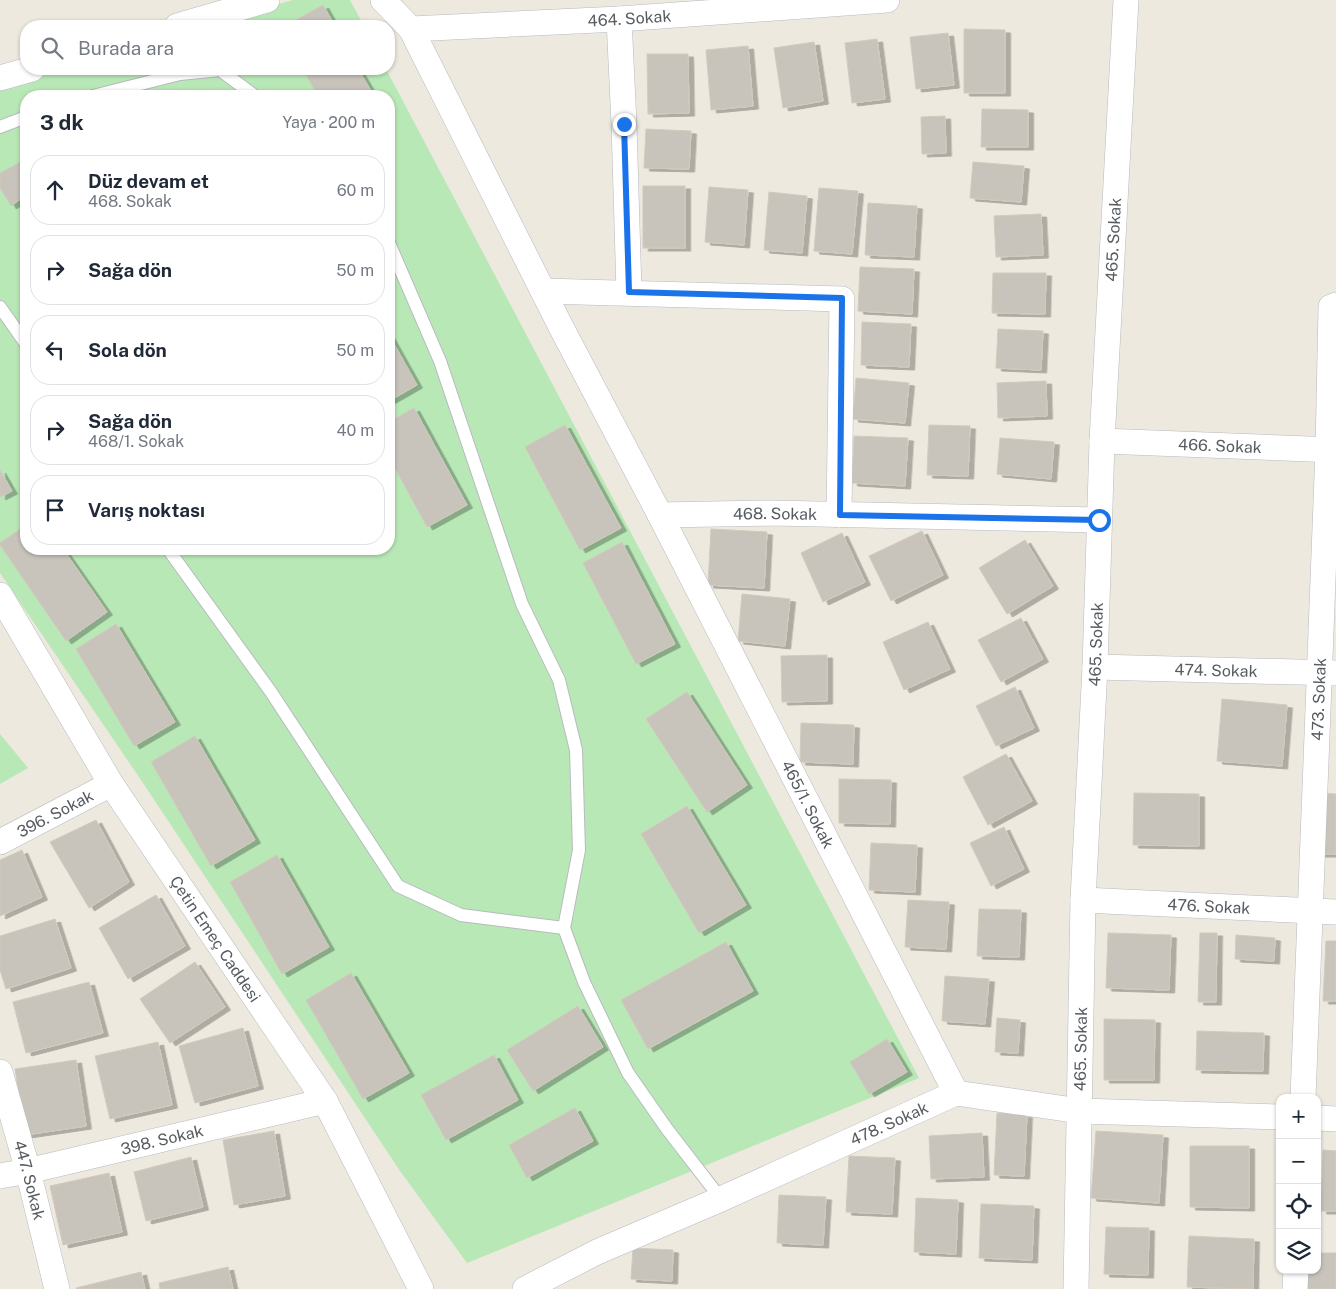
<!DOCTYPE html>
<html lang="tr">
<head>
<meta charset="utf-8">
<style>
  body { margin:0; font-family:"Public Sans",sans-serif; background:#f6f6f7; color:#1f2937 }
  .controls { position:absolute; right:15px; bottom:15px; display:grid; overflow:hidden; border-radius:10px; box-shadow:0 1px 4px #0004 }
  .controls button { width:45px; height:45px; display:grid; place-items:center; padding:0; border:0; border-bottom:1px solid #e0e1e3; background:#fff; color:#1f2937; font:25px sans-serif }
  .stop { position:absolute; width:15px; height:15px; margin:-11px; border:4px solid #1a73e8; border-radius:50%; background:#fff }
  .stop.end { background:#1a73e8; border-color:#fff; box-shadow:0 1px 5px #0008 }
  .list { margin:0; padding:0; list-style:none }
  h2 { display:flex; justify-content:space-between; align-items:center; height:65px; margin:0; padding:0 20px; font-size:21px }
  h2 small { font-size:16px; font-weight:400; color:#747a83 }
  .list li { display:grid; grid-template-columns:32px 1fr auto; gap:15px; align-items:center; box-sizing:border-box; height:70px; margin:0 10px 10px; padding:0 10px; border:1px solid #e0e1e3; border-radius:20px }
  .list b { display:block; font-size:19px; white-space:nowrap }
  .list p { margin:0; font-size:16px; white-space:nowrap; color:#747a83 }
  .list em { font-size:16px; font-style:normal; color:#747a83 }
  .icon { flex:none; width:28px; height:28px; fill:none; stroke:currentColor; stroke-width:2; stroke-linecap:round; stroke-linejoin:round }
  .map { position:relative; flex:none; width:1336px; height:1289px; overflow:hidden }
  .search { position:absolute; background:#fff; box-shadow:0 1px 4px #0004; left:20px; top:20px; width:375px; height:55px; display:flex; align-items:center; gap:12px; box-sizing:border-box; padding:0 18px; border-radius:20px; color:#747a83; font-size:19px }
  .panel { position:absolute; background:#fff; box-shadow:0 1px 4px #0004; left:20px; top:90px; width:375px; height:465px; border-radius:20px }
  .map>svg:first-child { display:block }
  .green { fill:#b9e8b7; fill-rule:evenodd }
  .building { fill:#c8c3bb; stroke:#d2cabc; filter:url(#shadow) }
  .lines { fill:none; stroke-linecap:round; stroke-linejoin:round }
  .lane-casing { stroke:#b7babf; stroke-width:14 }
  .street-casing { stroke:#b7babf; stroke-width:26 }
  .lane { stroke:#fff; stroke-width:12 }
  .street { stroke:#fff; stroke-width:25 }
  .route { stroke:#1a73e8; stroke-width:6 }
  .labels { text-anchor:middle; stroke-width:4.5; stroke-linejoin:round; paint-order:stroke }
  .street-label { font-size:16px; fill:#575c61; stroke:#fff }
</style>
</head>
<body>
<div class="map">
<svg width="1336" height="1289" viewBox="0 0 1336 1289">
  <defs>
    <filter id="shadow"><feDropShadow dx="5.5" dy="3" stdDeviation="0" flood-color="#0004"/></filter>
  </defs>
  <rect width="100%" height="100%" fill="#ede9de"/>
  <g class="green">
    <path d="M 293,0 L 350,0 L 364,26 L 198,26 Z"/>
    <path d="M 45,69 L 386,69 L 919,1078 L 467,1263 L 400,1171 L 141,780 L 0,573 L 0,81 ZM 26,96 L 389,96 L 389,549 L 26,549 Z"/>
    <path d="M 0,734 L 28,768 L 0,784 Z"/>
  </g>
  <g class="building">
    <path d="M 323,5 L 335,26 L 285,26 Z"/>
    <path d="M 964,29 L 1005,30 L 1005,93 L 964,93 Z"/>
    <path d="M 948,33 L 954,85 L 916,89 L 910,37 Z"/>
    <path d="M 877,39 L 885,99 L 852,103 L 845,43 Z"/>
    <path d="M 814,42 L 823,101 L 783,108 L 774,48 Z"/>
    <path d="M 748,46 L 753,106 L 711,110 L 706,50 Z"/>
    <path d="M 647,54 L 688,54 L 689,113 L 648,114 Z"/>
    <path d="M 303,69 L 358,69 L 374,96 L 318,96 Z"/>
    <path d="M 982,109 L 1028,110 L 1028,147 L 981,147 Z"/>
    <path d="M 945,116 L 946,153 L 922,154 L 921,117 Z"/>
    <path d="M 646,129 L 691,131 L 689,169 L 644,168 Z"/>
    <path d="M 26,159 L 26,195 L 11,206 L 0,188 L 0,173 Z"/>
    <path d="M 973,162 L 1024,166 L 1021,202 L 970,198 Z"/>
    <rect x="643" y="186" width="42" height="62"/>
    <path d="M 709,187 L 748,190 L 744,245 L 705,242 Z"/>
    <path d="M 819,188 L 858,191 L 852,254 L 814,251 Z"/>
    <path d="M 769,192 L 807,196 L 802,253 L 764,250 Z"/>
    <path d="M 868,203 L 917,206 L 914,257 L 865,255 Z"/>
    <path d="M 1041,214 L 1043,255 L 996,257 L 994,216 Z"/>
    <path d="M 860,267 L 914,269 L 912,314 L 858,311 Z"/>
    <path d="M 993,273 L 1046,273 L 1045,314 L 992,313 Z"/>
    <path d="M 862,322 L 911,324 L 909,367 L 861,365 Z"/>
    <path d="M 998,329 L 1043,331 L 1041,370 L 996,368 Z"/>
    <path d="M 389,335 L 417,385 L 389,401 Z"/>
    <path d="M 856,378 L 909,383 L 905,423 L 853,419 Z"/>
    <path d="M 1046,381 L 1047,416 L 998,418 L 997,383 Z"/>
    <path d="M 414,408 L 467,505 L 427,527 L 389,457 L 389,422 Z"/>
    <path d="M 565,425 L 621,528 L 580,550 L 525,447 Z"/>
    <path d="M 929,425 L 970,426 L 968,476 L 927,475 Z"/>
    <path d="M 854,436 L 908,438 L 905,486 L 852,483 Z"/>
    <path d="M 1000,438 L 1054,442 L 1051,479 L 997,474 Z"/>
    <path d="M 0,470 L 12,491 L 0,497 Z"/>
    <path d="M 26,525 L 26,549 L 63,549 L 107,612 L 66,641 L 0,545 L 0,543 Z"/>
    <path d="M 711,529 L 767,532 L 764,588 L 708,585 Z"/>
    <path d="M 922,531 L 943,575 L 891,601 L 869,556 Z"/>
    <path d="M 842,533 L 865,582 L 823,602 L 801,553 Z"/>
    <path d="M 1025,540 L 1053,586 L 1007,614 L 979,568 Z"/>
    <path d="M 622,542 L 675,644 L 636,664 L 583,563 Z"/>
    <path d="M 742,594 L 790,599 L 785,646 L 738,641 Z"/>
    <path d="M 1021,618 L 1043,659 L 1001,682 L 978,640 Z"/>
    <path d="M 928,622 L 950,669 L 904,690 L 883,642 Z"/>
    <path d="M 116,624 L 175,722 L 134,746 L 76,649 Z"/>
    <path d="M 827,655 L 827,701 L 782,702 L 781,656 Z"/>
    <path d="M 1015,687 L 1034,728 L 996,746 L 976,706 Z"/>
    <path d="M 687,692 L 747,785 L 707,812 L 646,719 Z"/>
    <path d="M 1222,699 L 1287,705 L 1282,766 L 1217,761 Z"/>
    <path d="M 801,723 L 854,725 L 853,764 L 800,762 Z"/>
    <path d="M 195,736 L 255,840 L 211,866 L 151,762 Z"/>
    <path d="M 1006,754 L 1032,801 L 988,825 L 963,777 Z"/>
    <path d="M 839,779 L 891,780 L 890,824 L 839,823 Z"/>
    <path d="M 1134,793 L 1199,794 L 1199,846 L 1133,845 Z"/>
    <path d="M 1321,793 L 1336,794 L 1336,854 L 1319,854 Z"/>
    <path d="M 687,806 L 746,905 L 699,933 L 641,834 Z"/>
    <path d="M 96,820 L 129,882 L 89,908 L 50,842 Z"/>
    <path d="M 1004,827 L 1024,869 L 991,886 L 970,843 Z"/>
    <path d="M 871,843 L 917,845 L 915,892 L 869,890 Z"/>
    <path d="M 22,850 L 42,897 L 0,916 L 0,860 Z"/>
    <path d="M 277,855 L 329,947 L 282,974 L 230,882 Z"/>
    <path d="M 156,895 L 185,946 L 128,979 L 99,928 Z"/>
    <path d="M 908,900 L 949,902 L 946,949 L 905,947 Z"/>
    <path d="M 979,909 L 1021,910 L 1019,957 L 977,956 Z"/>
    <path d="M 55,919 L 71,968 L 6,989 L 0,970 L 0,936 Z"/>
    <path d="M 1108,933 L 1171,935 L 1169,990 L 1106,988 Z"/>
    <path d="M 1200,933 L 1217,933 L 1216,1002 L 1198,1002 Z"/>
    <path d="M 1236,935 L 1275,938 L 1274,961 L 1235,959 Z"/>
    <path d="M 1326,941 L 1336,941 L 1336,1001 L 1323,1001 Z"/>
    <path d="M 726,942 L 753,991 L 648,1049 L 621,1000 Z"/>
    <path d="M 195,962 L 225,1007 L 170,1043 L 140,999 Z"/>
    <path d="M 351,973 L 409,1073 L 363,1099 L 306,1000 Z"/>
    <path d="M 945,976 L 989,979 L 985,1024 L 942,1021 Z"/>
    <path d="M 89,982 L 103,1033 L 26,1053 L 13,1002 Z"/>
    <path d="M 578,1006 L 603,1047 L 533,1091 L 507,1050 Z"/>
    <path d="M 997,1018 L 1020,1020 L 1018,1053 L 995,1052 Z"/>
    <path d="M 1104,1019 L 1155,1020 L 1154,1080 L 1104,1080 Z"/>
    <path d="M 243,1028 L 258,1086 L 195,1103 L 179,1046 Z"/>
    <path d="M 1197,1031 L 1264,1033 L 1263,1071 L 1196,1070 Z"/>
    <path d="M 887,1039 L 907,1072 L 869,1094 L 850,1062 Z"/>
    <path d="M 158,1042 L 172,1105 L 110,1119 L 95,1056 Z"/>
    <path d="M 494,1055 L 518,1100 L 446,1140 L 421,1095 Z"/>
    <path d="M 76,1060 L 86,1126 L 25,1135 L 15,1069 Z"/>
    <path d="M 575,1108 L 593,1141 L 527,1178 L 509,1145 Z"/>
    <path d="M 997,1113 L 1027,1115 L 1024,1176 L 994,1175 Z"/>
    <path d="M 274,1131 L 285,1196 L 234,1205 L 223,1140 Z"/>
    <path d="M 1096,1131 L 1163,1135 L 1159,1203 L 1091,1198 Z"/>
    <path d="M 982,1133 L 984,1177 L 931,1179 L 929,1136 Z"/>
    <path d="M 1190,1146 L 1249,1146 L 1249,1208 L 1190,1207 Z"/>
    <path d="M 1323,1150 L 1336,1151 L 1336,1211 L 1321,1211 Z"/>
    <path d="M 849,1156 L 895,1158 L 892,1214 L 846,1212 Z"/>
    <path d="M 191,1157 L 203,1207 L 146,1221 L 134,1172 Z"/>
    <path d="M 109,1173 L 122,1232 L 63,1245 L 50,1186 Z"/>
    <path d="M 779,1195 L 826,1197 L 823,1245 L 777,1243 Z"/>
    <path d="M 916,1198 L 958,1200 L 956,1254 L 914,1252 Z"/>
    <path d="M 981,1204 L 1034,1206 L 1032,1260 L 979,1258 Z"/>
    <path d="M 1106,1227 L 1149,1228 L 1148,1275 L 1104,1274 Z"/>
    <path d="M 1189,1236 L 1254,1239 L 1253,1289 L 1187,1287 Z"/>
    <path d="M 633,1248 L 673,1250 L 672,1281 L 631,1279 Z"/>
    <path d="M 1317,1253 L 1336,1253 L 1336,1289 L 1305,1289 L 1306,1270 L 1317,1270 Z"/>
    <path d="M 228,1267 L 233,1289 L 160,1289 L 159,1283 Z"/>
    <path d="M 141,1272 L 145,1289 L 77,1289 L 76,1288 Z"/>
  </g>
  <g class="lines">
    <g class="lane-casing">
      <g id="lane">
        <path d="M 93,96 L 180,74 L 220,70 L 255,96"/>
        <path d="M 0,127 L 26,117"/>
        <path d="M 389,243 L 440,361 L 522,604 L 559,680 L 576,750 L 579,850 L 564,928 L 584,982 L 628,1073 L 667,1129 L 721,1199"/>
        <path d="M 0,307 L 26,344"/>
        <path d="M 168,549 L 271,692 L 398,886 L 461,915 L 564,928"/>
      </g>
    </g>
    <g class="street-casing">
      <g id="street">
        <path id="s1" d="M 383,0 L 411,29 L 619,19 L 887,0"/>
        <path d="M 619,19 L 624,124 L 629,292"/>
        <path d="M 177,26 L 267,0"/>
        <path id="s2" d="M 411,29 L 561,327 L 660,515 L 956,1093"/>
        <path d="M 0,78 L 32,69"/>
        <path d="M 543,291 L 842,299 L 839,515"/>
        <path id="s3" d="M 1102,441 L 1336,450"/>
        <path id="s4" d="M 660,515 L 771,513 L 1099,520"/>
        <path id="s5" d="M 0,595 L 111,784 L 325,1101 L 421,1289"/>
        <path id="s6" d="M 1095,667 L 1336,673"/>
        <path id="s7" d="M 0,842 L 111,784"/>
        <path id="s8" d="M 1083,900 L 1336,912"/>
        <path id="s9" d="M 0,1072 L 28,1171 L 57,1289"/>
        <path id="s10" d="M 1303,1098 L 1328,450 L 1331,307 L 1336,305"/>
        <path d="M 1317,1118 L 1336,1119"/>
        <path id="s11" d="M 0,1176 L 28,1171 L 325,1101"/>
        <path id="s12" d="M 525,1289 L 597,1252 L 721,1199 L 956,1093 L 1080,1111 L 1280,1117"/>
        <path id="s13" d="M 1076,1289 L 1083,900 L 1095,667 L 1102,441 L 1126,0"/>
        <path d="M 1295,1289 L 1296,1270"/>
      </g>
    </g>
    <use href="#lane" class="lane"/>
    <use href="#street" class="street"/>
  </g>
  <g class="lines">
    <path class="route" d="M 624,124 L 629,292 L 842,298 L 840,515 L 1099,520"/>
  </g>
  <g class="labels">
    <g class="street-label">
      <text dy="6" stroke="none"><textPath href="#s1" startOffset="259">464. Sokak</textPath></text>
      <text dy="6" stroke="none"><textPath href="#s13" startOffset="1050">465. Sokak</textPath></text>
      <text dy="6" stroke="none"><textPath href="#s3" startOffset="118">466. Sokak</textPath></text>
      <text dy="6" stroke="none"><textPath href="#s4" startOffset="115">468. Sokak</textPath></text>
      <text dy="6" stroke="none"><textPath href="#s13" startOffset="645">465. Sokak</textPath></text>
      <text dy="6" stroke="none"><textPath href="#s6" startOffset="121">474. Sokak</textPath></text>
      <text dy="6" stroke="none"><textPath href="#s10" startOffset="399">473. Sokak</textPath></text>
      <text dy="6" stroke="none"><textPath href="#s2" startOffset="871">465/1. Sokak</textPath></text>
      <text dy="6" stroke="none"><textPath href="#s7" startOffset="62">396. Sokak</textPath></text>
      <text dy="6" stroke="none"><textPath href="#s8" startOffset="126">476. Sokak</textPath></text>
      <text dy="6" stroke="none"><textPath href="#s5" startOffset="406">Çetin Emeç Caddesi</textPath></text>
      <text dy="6" stroke="none"><textPath href="#s13" startOffset="240">465. Sokak</textPath></text>
      <text dy="6" stroke="none"><textPath href="#s12" startOffset="400">478. Sokak</textPath></text>
      <text dy="6" stroke="none"><textPath href="#s11" startOffset="166">398. Sokak</textPath></text>
      <text dy="6" stroke="none"><textPath href="#s9" startOffset="112">447. Sokak</textPath></text>
    </g>
  </g>
</svg>
<div class="controls">
<button>+</button>
<button>−</button>
<button><svg class="icon" aria-label="locate" viewBox="0 0 24 24"><circle cx="12" cy="12" r="6"/><path d="M12 2v4M12 18v4M2 12h4M18 12h4"/></svg></button>
<button><svg class="icon" aria-label="layers" viewBox="0 0 24 24"><path d="M12 4l9 5-9 5-9-5zM3 14l9 5 9-5"/></svg></button>
</div>
<div class="stop" style="left:1099px;top:520px"></div>
<div class="stop end" style="left:624px;top:124px"></div>
<div class="search"><svg class="icon" aria-label="search" viewBox="0 0 24 24"><circle cx="10" cy="10" r="6"/><path d="M15 15l6 6"/></svg>Burada ara</div>
<section class="panel">
<h2>3 dk<small>Yaya · 200 m</small></h2>
<ul class="list">
<li><svg class="icon" aria-label="ahead" viewBox="0 0 24 24"><path d="M12 20V5M6 11l6-6 6 6"/></svg><div><b>Düz devam et</b><p>468. Sokak</p></div><em>60 m</em></li>
<li><svg class="icon" aria-label="right" viewBox="0 0 24 24"><path d="M7 20v-9h11M14 6l5 5-5 5"/></svg><div><b>Sağa dön</b></div><em>50 m</em></li>
<li><svg class="icon" aria-label="left" viewBox="0 0 24 24"><path d="M17 20v-9H6M10 6l-5 5 5 5"/></svg><div><b>Sola dön</b></div><em>50 m</em></li>
<li><svg class="icon" aria-label="right" viewBox="0 0 24 24"><path d="M7 20v-9h11M14 6l5 5-5 5"/></svg><div><b>Sağa dön</b><p>468/1. Sokak</p></div><em>40 m</em></li>
<li><svg class="icon" aria-label="arrive" viewBox="0 0 24 24"><path d="M6 21V4h12l-3 4 3 4H6"/></svg><div><b>Varış noktası</b></div></li>
</ul>
</section>
</div>
</body>
</html>
